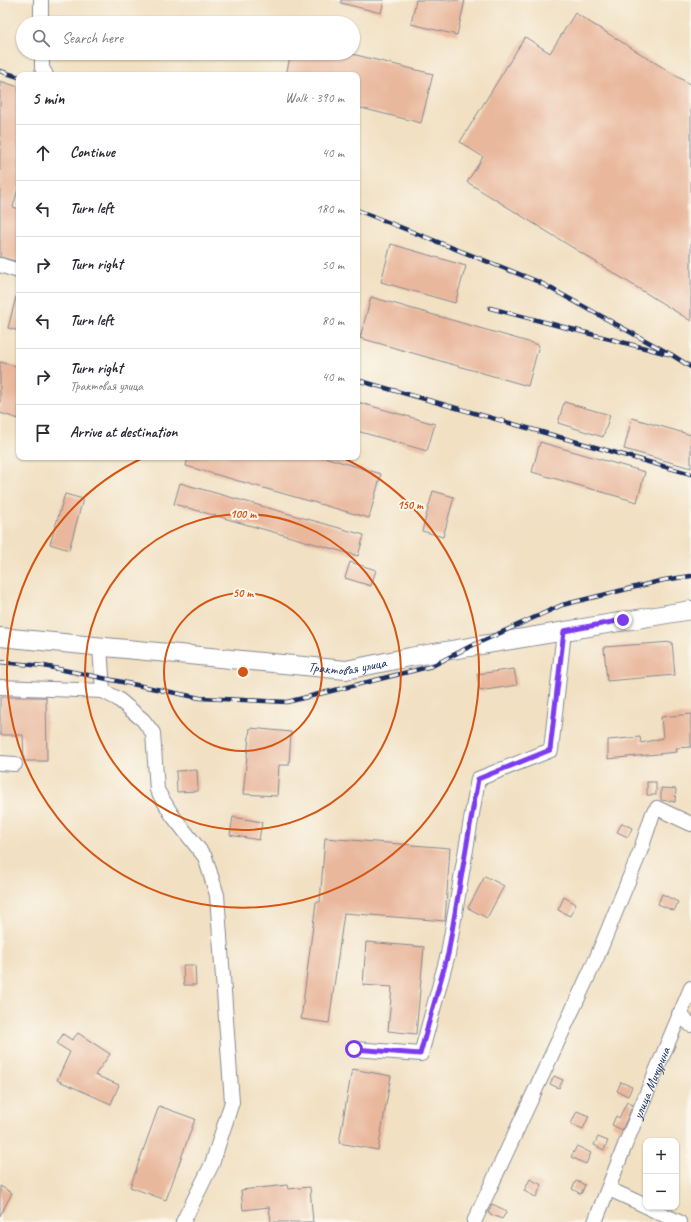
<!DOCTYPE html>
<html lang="en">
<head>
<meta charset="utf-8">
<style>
  body { margin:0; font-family:Caveat,sans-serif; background:#f2f2f3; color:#2b2b33 }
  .controls { position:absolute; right:12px; bottom:12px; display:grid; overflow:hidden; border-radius:8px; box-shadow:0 1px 3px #0004 }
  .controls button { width:36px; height:36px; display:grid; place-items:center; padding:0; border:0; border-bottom:1px solid #e1e1e2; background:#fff; color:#2b2b33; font:20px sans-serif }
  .stop { position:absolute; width:12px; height:12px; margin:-9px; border:3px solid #7c3aed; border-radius:50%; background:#fff }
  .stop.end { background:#7c3aed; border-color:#fff; box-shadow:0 1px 4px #0008 }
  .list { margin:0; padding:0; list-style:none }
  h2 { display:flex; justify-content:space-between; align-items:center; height:52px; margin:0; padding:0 16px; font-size:17px }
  h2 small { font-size:13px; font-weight:400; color:#7c7c81 }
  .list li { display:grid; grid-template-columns:26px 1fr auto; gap:12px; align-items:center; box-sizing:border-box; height:56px; padding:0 16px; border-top:1px solid #e1e1e2 }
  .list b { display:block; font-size:15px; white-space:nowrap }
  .list p { margin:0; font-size:13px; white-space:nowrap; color:#7c7c81 }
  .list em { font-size:13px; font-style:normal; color:#7c7c81 }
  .icon { flex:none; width:22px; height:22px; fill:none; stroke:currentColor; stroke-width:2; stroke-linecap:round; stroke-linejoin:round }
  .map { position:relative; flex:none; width:691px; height:1222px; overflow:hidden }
  .search { position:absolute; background:#fff; box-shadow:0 1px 3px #0004; left:16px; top:16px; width:344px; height:44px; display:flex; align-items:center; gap:10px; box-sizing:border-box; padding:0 14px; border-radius:22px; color:#7c7c81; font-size:15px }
  .panel { position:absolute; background:#fff; box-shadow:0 1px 3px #0004; left:16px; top:72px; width:344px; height:388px; border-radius:8px }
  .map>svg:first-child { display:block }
  .building { fill:#e9b79c }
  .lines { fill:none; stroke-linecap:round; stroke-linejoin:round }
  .minor-casing { stroke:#868890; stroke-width:16 }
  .major-casing { stroke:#868890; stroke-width:20 }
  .minor { stroke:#fff; stroke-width:14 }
  .major { stroke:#fff; stroke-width:18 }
  .rail-casing { stroke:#1b2f5e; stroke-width:4.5 }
  .rail { stroke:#fbf7ec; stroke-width:3; stroke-dasharray:9; stroke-linecap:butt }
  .route { stroke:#7c3aed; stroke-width:5 }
  .ring { fill:none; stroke:#d45514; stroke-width:2 }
  .labels { text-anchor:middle; stroke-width:4; stroke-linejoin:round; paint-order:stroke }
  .street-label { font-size:14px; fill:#1b2f5e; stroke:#fbf7ec }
  .centre { fill:#d45514; stroke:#fbf7ec; stroke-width:2 }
  .ring-label { font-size:12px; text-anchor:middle; font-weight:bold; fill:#d45514; stroke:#fbf7ec; stroke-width:4; stroke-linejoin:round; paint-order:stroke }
</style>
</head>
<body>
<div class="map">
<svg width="691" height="1222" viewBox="0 0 691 1222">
  <rect width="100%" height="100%" fill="#fbf7ec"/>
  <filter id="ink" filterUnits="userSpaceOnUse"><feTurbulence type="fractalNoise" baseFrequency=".025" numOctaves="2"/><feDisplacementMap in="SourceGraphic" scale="8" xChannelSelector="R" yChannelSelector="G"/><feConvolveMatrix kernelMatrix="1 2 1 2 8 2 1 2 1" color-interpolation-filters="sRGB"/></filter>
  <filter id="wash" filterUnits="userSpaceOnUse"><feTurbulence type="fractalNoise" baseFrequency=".012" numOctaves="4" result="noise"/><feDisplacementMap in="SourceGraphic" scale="16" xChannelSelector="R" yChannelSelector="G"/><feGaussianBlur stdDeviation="0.9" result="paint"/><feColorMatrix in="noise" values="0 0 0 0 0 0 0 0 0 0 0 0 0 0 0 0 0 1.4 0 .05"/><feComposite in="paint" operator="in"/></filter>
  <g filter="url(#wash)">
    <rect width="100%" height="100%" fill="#f1e0c2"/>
    <g id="blocks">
      <g class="building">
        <path d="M 341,0 L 384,0 L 381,13 L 341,3 Z"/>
        <path d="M 416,0 L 465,0 L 457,35 L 411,24 Z"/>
        <path d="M 575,13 L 691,85 L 691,321 L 467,182 L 483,157 L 460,142 L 525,37 L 550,53 Z"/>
        <path d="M 291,53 L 348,53 L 433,74 L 421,123 L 357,107 L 357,75 L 286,75 Z"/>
        <path d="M 0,81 L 19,87 L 19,185 L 13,207 L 19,209 L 19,262 L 0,257 Z"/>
        <path d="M 391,244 L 466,266 L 455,303 L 381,282 Z"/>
        <path d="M 16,297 L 19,297 L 19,331 L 8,328 Z"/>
        <path d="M 371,297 L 539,345 L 528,386 L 360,338 Z"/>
        <path d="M 0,362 L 19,367 L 19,419 L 0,413 Z"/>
        <path d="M 357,402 L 435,424 L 427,451 L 357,431 Z"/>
        <path d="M 564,402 L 610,415 L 603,437 L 558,423 Z"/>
        <path d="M 632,418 L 691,435 L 691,468 L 624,449 Z"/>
        <path d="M 540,442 L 645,472 L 637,502 L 532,472 Z"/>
        <path d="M 188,457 L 324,457 L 381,474 L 369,518 L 186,466 Z"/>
        <path d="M 180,483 L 364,535 L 358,556 L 174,504 Z"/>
        <path d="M 433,491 L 454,497 L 443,537 L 422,531 Z"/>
        <path d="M 65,494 L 83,499 L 69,550 L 50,544 Z"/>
        <path d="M 350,562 L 376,570 L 371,586 L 345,578 Z"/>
        <path d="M 672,642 L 675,675 L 607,681 L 604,647 Z"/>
        <path d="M 514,669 L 517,685 L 480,691 L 477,674 Z"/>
        <path d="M 0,697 L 46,697 L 47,761 L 24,761 L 23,735 L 0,735 Z"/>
        <path d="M 691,714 L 691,747 L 676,748 L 677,752 L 608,759 L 608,740 L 640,737 L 641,743 L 663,738 L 661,717 Z"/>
        <path d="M 250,728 L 291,732 L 289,765 L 279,765 L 277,796 L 243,794 Z"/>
        <path d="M 197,770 L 198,791 L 177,792 L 176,771 Z"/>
        <rect x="647" y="782" width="9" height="13"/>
        <path d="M 661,788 L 676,789 L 675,802 L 661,800 Z"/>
        <path d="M 233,817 L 262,822 L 259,840 L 230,835 Z"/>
        <path d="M 622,823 L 632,828 L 628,837 L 617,832 Z"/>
        <path d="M 325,838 L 450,848 L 445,921 L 344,913 L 329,1023 L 301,1019 L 316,902 L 320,902 Z"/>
        <path d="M 485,876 L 504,886 L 487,918 L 468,908 Z"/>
        <path d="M 662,894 L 678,902 L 674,911 L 658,904 Z"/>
        <path d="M 564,897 L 576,904 L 570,916 L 558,910 Z"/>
        <path d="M 366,942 L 424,947 L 416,1034 L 388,1031 L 392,987 L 363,985 Z"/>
        <path d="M 183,965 L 195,965 L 196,985 L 184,985 Z"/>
        <path d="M 78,1033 L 110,1054 L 95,1075 L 119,1085 L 111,1104 L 57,1080 L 70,1052 L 57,1044 L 63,1034 L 72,1040 Z"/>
        <path d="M 352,1069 L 391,1076 L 378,1150 L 339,1143 Z"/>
        <path d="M 554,1076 L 563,1080 L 559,1088 L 550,1084 Z"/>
        <path d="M 621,1082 L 632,1087 L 628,1096 L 617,1091 Z"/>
        <path d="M 627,1102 L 633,1105 L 622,1130 L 612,1125 L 616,1116 L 619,1118 Z"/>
        <path d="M 159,1106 L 195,1119 L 166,1200 L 130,1187 Z"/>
        <path d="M 577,1111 L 589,1116 L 583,1129 L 571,1124 Z"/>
        <path d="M 598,1137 L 608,1141 L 604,1150 L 594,1145 Z"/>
        <path d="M 577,1146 L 591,1153 L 586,1164 L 571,1157 Z"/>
        <path d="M 530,1179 L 542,1185 L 536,1197 L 524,1191 Z"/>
        <path d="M 576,1181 L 585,1185 L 581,1194 L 572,1189 Z"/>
        <path d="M 287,1185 L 288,1189 L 310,1187 L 313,1222 L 271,1222 L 269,1207 L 243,1210 L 241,1190 Z"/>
        <path d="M 0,1186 L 12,1193 L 0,1216 Z"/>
        <path d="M 492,1204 L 507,1211 L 502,1219 L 488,1213 Z"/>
      </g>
    </g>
  </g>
  <g filter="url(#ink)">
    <use href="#blocks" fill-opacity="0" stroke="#868890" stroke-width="1"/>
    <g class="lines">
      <g class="minor-casing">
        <g id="minor">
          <path d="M 41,0 L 41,23"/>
          <path d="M 42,53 L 42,68 L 46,75"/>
          <path d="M 0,265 L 19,271"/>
          <path d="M 100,647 L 103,691 L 118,699 L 143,720 L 153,733 L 157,790 L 172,815 L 205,857 L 217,895 L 232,1102 L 212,1164 L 183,1222"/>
          <path d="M 0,687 L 103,691"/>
          <path d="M 0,763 L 15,764"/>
          <path d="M 679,1014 L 691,1025"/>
          <path d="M 354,1049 L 421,1054 L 448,954 L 478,779 L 551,750 L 564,631"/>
          <path d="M 609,1189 L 646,1206"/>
          <path d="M 647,1207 L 679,1222"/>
          <path d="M 474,1222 L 597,957 L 640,852 L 653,813 L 657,808 L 691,824"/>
          <path id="s1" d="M 595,1222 L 625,1145 L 691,988"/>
        </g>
      </g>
      <g class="major-casing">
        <g id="major">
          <path id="s2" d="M 0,637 L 346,670 L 410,657 L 691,610"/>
        </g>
      </g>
      <use href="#minor" class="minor"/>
      <use href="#major" class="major"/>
      <g class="rail-casing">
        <g id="rail">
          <path d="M 0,71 L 19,77"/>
          <path d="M 357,210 L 539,282 L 672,355"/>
          <path d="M 490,308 L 672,355 L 691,367"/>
          <path d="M 357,380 L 691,474"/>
          <path d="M 0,662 L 44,666 L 200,698 L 287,702 L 432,666 L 469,647 L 562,605 L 664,580 L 691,576"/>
        </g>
      </g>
      <use href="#rail" class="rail"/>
    </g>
  </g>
  <g class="lines" filter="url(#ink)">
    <path class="route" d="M 354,1049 L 420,1054 L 448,954 L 478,779 L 550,750 L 564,631 L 623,620"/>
  </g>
  <g class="ring">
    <circle cx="243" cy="672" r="79"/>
    <circle cx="243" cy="672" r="158"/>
    <path d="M341 457A236 236 0 1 1 145 457"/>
  </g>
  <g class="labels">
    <g class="street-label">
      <text dy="5" stroke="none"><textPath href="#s2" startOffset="349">Трактовая улица</textPath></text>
      <text dy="5" stroke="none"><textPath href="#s1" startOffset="150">улица Мичурина</textPath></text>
    </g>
  </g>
  <circle cx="243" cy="672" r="6" class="centre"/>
  <g class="ring-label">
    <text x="410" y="509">150 m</text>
    <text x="243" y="518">100 m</text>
    <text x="243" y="597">50 m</text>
  </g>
</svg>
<div class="controls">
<button>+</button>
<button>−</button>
</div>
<div class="stop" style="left:354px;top:1049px"></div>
<div class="stop end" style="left:623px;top:620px"></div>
<div class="search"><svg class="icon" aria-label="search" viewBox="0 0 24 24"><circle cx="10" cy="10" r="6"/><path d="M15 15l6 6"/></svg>Search here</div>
<section class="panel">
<h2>5 min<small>Walk · 390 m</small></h2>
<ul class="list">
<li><svg class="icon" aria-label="ahead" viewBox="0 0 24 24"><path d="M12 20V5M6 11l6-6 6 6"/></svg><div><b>Continue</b></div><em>40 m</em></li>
<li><svg class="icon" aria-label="left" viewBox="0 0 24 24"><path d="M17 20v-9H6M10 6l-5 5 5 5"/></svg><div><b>Turn left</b></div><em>180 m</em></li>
<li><svg class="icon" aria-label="right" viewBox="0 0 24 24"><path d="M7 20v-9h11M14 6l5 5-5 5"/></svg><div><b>Turn right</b></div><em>50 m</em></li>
<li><svg class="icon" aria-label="left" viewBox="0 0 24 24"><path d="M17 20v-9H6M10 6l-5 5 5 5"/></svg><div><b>Turn left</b></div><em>80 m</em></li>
<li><svg class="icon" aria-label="right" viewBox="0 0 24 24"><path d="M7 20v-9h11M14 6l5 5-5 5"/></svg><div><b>Turn right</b><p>Трактовая улица</p></div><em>40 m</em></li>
<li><svg class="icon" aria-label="arrive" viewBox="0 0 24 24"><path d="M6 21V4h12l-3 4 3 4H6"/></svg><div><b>Arrive at destination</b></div></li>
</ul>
</section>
</div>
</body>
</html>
